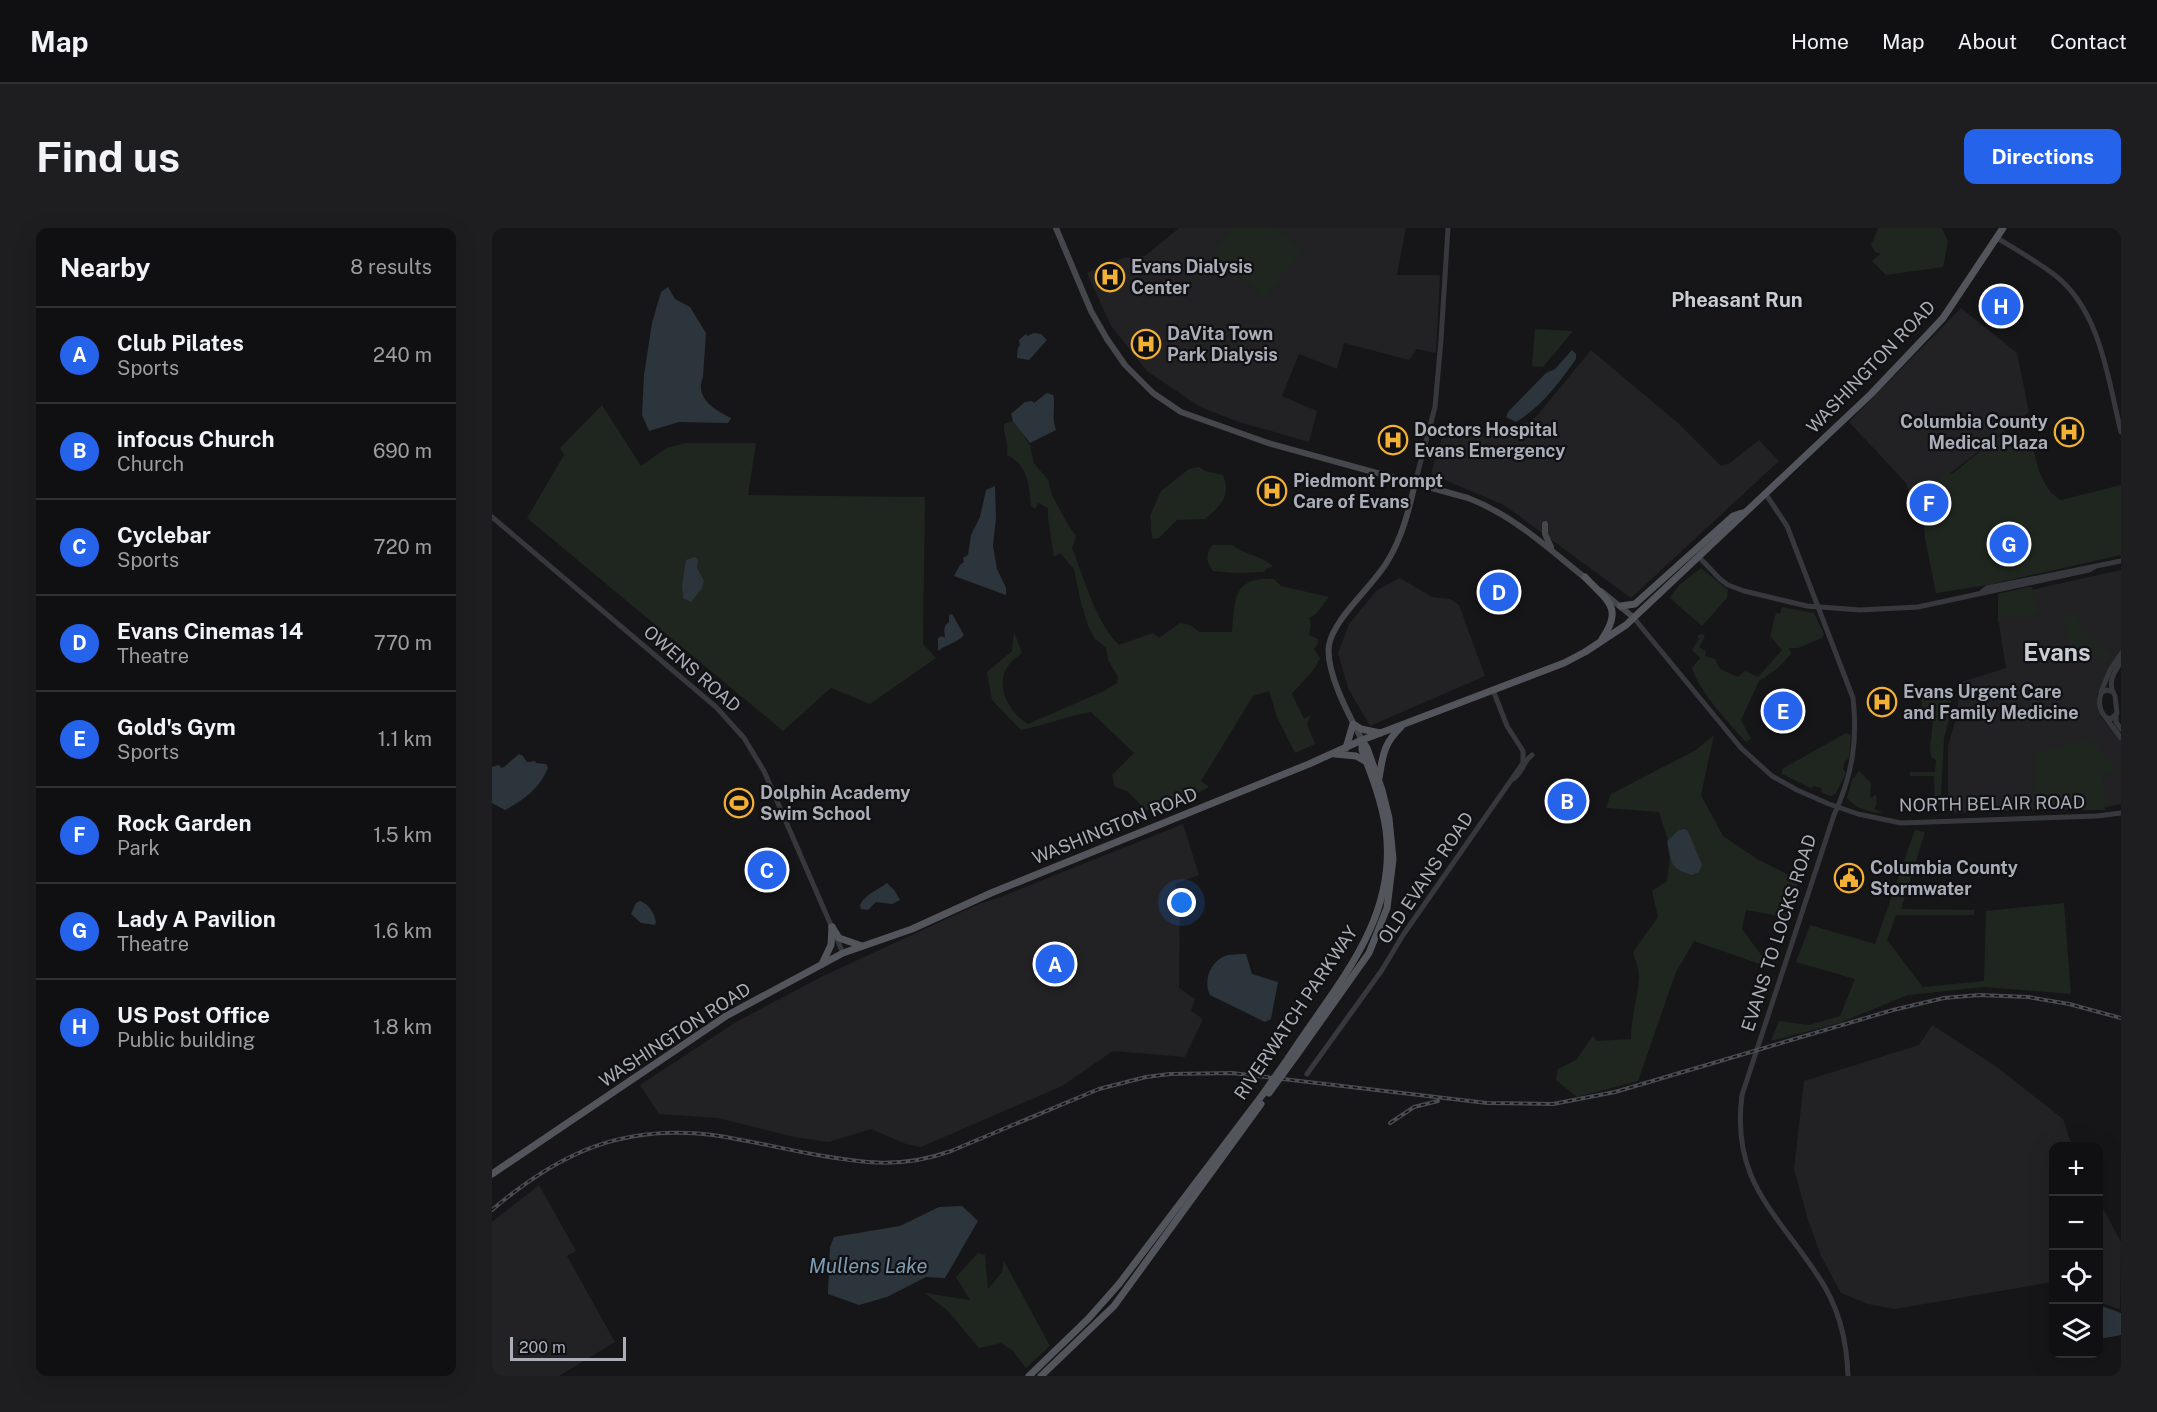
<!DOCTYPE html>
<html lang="en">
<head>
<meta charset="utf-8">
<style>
  body { margin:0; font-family:"Public Sans",sans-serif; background:#1e1e20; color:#f1f3f6 }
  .controls { position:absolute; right:18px; bottom:18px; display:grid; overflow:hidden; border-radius:12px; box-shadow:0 6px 24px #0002 }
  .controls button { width:54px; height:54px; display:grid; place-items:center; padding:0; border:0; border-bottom:2px solid #303032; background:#101012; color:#f1f3f6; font:30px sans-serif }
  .scale { position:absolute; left:18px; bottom:15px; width:116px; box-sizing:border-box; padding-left:6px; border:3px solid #a8adb8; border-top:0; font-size:16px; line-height:21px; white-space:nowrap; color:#a8adb8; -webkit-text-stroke:4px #111113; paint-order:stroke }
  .you { position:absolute; left:690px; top:675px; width:21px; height:21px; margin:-15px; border:4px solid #fff; border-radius:50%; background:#1a73e8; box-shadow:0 0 0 9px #1a73e833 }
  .badge { display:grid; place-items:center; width:39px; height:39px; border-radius:50%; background:#2563eb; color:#fff; font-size:20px; font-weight:700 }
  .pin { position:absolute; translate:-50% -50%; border:3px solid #fff; box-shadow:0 2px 6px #0006 }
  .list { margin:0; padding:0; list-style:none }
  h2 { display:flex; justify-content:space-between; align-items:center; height:78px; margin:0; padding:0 24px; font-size:26px }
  h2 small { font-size:20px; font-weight:400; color:#9c9d9f }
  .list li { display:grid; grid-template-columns:39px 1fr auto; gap:18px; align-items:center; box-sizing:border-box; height:96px; padding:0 24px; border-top:2px solid #303032 }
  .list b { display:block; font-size:22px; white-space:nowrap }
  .list p { margin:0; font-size:20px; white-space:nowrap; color:#9c9d9f }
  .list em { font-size:20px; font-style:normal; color:#9c9d9f }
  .icon { flex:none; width:33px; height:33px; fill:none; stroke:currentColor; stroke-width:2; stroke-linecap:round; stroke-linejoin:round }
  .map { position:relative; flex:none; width:1629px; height:1148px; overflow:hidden; border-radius:12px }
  header { display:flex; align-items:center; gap:36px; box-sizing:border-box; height:84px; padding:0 30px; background:#101012; border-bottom:2px solid #303032 }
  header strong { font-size:28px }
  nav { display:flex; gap:33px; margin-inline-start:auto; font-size:21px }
  .intro { display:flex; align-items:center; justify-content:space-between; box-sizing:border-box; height:144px; padding:0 36px }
  h1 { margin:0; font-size:42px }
  .button { padding:15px 27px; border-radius:12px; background:#2563eb; color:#fff; font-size:21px; font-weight:700 }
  main { display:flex; gap:36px; padding:0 36px }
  aside { flex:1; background:#101012; border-radius:12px; box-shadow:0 6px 24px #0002 }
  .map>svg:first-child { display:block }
  .built { fill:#222225 }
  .green { fill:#1e261f }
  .water { fill:#2c353c }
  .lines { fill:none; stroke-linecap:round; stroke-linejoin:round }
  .tertiary { stroke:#37383d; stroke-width:5 }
  .secondary { stroke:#45474d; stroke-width:6 }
  .primary { stroke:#53555c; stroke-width:7 }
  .rail-casing { stroke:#4a4c52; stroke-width:4 }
  .rail { stroke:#111113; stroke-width:1.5; stroke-dasharray:4.5; stroke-linecap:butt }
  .primary-bridge { stroke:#53555c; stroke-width:7 }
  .labels { text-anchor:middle; stroke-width:4.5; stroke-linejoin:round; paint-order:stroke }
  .poi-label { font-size:18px; font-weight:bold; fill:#a8adb8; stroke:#111113; text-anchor:start }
  .street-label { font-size:18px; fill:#a8adb8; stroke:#111113 }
  .neighbourhood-label { font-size:20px; font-weight:bold; fill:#c9ccd4; stroke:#111113 }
  .water-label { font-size:20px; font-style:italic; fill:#7f9bb3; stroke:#111113 }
  .district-label { font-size:24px; font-weight:bold; fill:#c9ccd4; stroke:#111113 }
</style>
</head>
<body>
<header>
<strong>Map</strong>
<nav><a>Home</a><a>Map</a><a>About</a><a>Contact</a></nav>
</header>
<div class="intro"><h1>Find us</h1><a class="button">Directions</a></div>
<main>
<aside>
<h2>Nearby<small>8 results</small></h2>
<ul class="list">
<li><span class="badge">A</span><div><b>Club Pilates</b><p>Sports</p></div><em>240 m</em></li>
<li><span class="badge">B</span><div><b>infocus Church</b><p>Church</p></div><em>690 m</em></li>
<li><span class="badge">C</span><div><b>Cyclebar</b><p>Sports</p></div><em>720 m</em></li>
<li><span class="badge">D</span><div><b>Evans Cinemas 14</b><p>Theatre</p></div><em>770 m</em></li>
<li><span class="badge">E</span><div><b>Gold's Gym</b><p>Sports</p></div><em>1.1 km</em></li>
<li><span class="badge">F</span><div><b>Rock Garden</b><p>Park</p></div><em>1.5 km</em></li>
<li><span class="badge">G</span><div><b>Lady A Pavilion</b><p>Theatre</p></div><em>1.6 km</em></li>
<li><span class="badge">H</span><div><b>US Post Office</b><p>Public building</p></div><em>1.8 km</em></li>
</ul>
</aside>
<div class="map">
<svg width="1629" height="1148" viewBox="0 0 1629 1148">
  <rect width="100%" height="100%" fill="#161618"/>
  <g class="built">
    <path d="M 687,0 L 914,0 L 905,47 L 948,47 L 944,125 L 925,121 L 917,132 L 852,115 L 845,141 L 807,126 L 790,168 L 825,183 L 817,214 L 747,194 L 708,179 L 655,143 L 619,98 L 595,45 L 631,30 L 653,28 Z"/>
    <path d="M 1469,80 L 1525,125 L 1537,184 L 1420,275 L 1414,255 L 1357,194 Z"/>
    <path d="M 1099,122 L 1186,195 L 1229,238 L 1238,235 L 1267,212 L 1287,233 L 1139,370 L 1012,277 L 939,246 L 950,210 L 1019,202 L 1043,190 Z"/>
    <path d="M 1629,342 L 1629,424 L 1617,439 L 1605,467 L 1608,488 L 1629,513 L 1629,576 L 1609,580 L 1456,585 L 1456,518 L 1464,490 L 1469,454 L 1514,440 L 1507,396 L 1507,369 Z"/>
    <path d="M 908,350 L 940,369 L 958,371 L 967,377 L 993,448 L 878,498 L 856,460 L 846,425 L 857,396 L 885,362 Z"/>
    <path d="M 691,596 L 707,647 L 683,656 L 688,676 L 687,760 L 703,771 L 699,783 L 711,791 L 693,829 L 621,823 L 570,858 L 429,919 L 414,916 L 379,901 L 337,914 L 302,909 L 226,890 L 167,886 L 148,857 L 244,794 L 331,748 L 487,676 L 511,668 Z"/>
    <path d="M 1440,797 L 1505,839 L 1571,891 L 1580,918 L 1562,918 L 1561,1054 L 1403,1081 L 1376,1076 L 1349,1065 L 1329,1028 L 1316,992 L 1302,941 L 1312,853 L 1427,817 Z"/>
    <path d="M 47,957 L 84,1023 L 75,1028 L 123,1114 L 67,1148 L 0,1148 L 0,994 Z"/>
    <path d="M 1607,973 L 1629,1014 L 1628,1081 L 1612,1076 L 1607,1067 Z"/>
  </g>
  <g class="green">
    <path d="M 741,0 L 783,0 L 809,21 L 808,26 L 773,69 L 766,69 L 767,64 L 719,25 Z"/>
    <path d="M 1386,0 L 1450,0 L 1456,14 L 1451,39 L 1394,47 L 1380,33 L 1389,26 L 1383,24 L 1379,17 Z"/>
    <path d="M 1043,101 L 1081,103 L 1051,139 L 1040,138 Z"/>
    <path d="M 110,177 L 149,238 L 174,220 L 194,215 L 264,215 L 256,267 L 433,269 L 431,416 L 444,430 L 378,476 L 339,460 L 291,503 L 35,290 L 72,227 L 68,220 Z"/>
    <path d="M 523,192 L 538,218 L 542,235 L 556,252 L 560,267 L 575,295 L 584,308 L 580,320 C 592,350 604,395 627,417 L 661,405 L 667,410 L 688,395 L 698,397 L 708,404 L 740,404 C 743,370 741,349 782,351 L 789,358 L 837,369 L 824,386 L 817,390 L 819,397 L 817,407 L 826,411 L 826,416 L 822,421 L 828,430 L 823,440 L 800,466 L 812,491 L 819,487 L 815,496 L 823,516 L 803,525 L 785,489 L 777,463 L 761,468 L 709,553 L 717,559 L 698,569 L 655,583 L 635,563 L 623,559 L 620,547 L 642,525 L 599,484 C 575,488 553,497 529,502 L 500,472 L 495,444 L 520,423 L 522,404 L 530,425 C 525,429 519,433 516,438 C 502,458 518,486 536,496 L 612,463 L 625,455 L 626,449 L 616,432 L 614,420 L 603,411 L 597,400 L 589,375 L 582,341 L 568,325 L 562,329 L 556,289 L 556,280 L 546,275 L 543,281 L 539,278 C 537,257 536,237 515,227 C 517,213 511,206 512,196 Z"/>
    <path d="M 1512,204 L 1539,212 C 1545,234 1548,260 1569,272 L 1629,257 L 1629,327 L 1496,357 L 1444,365 L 1433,310 L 1430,273 L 1427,274 L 1426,269 L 1455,243 L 1460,246 Z"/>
    <path d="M 707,239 L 713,243 L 731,247 C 740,268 728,278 713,291 L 685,292 L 667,310 L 661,311 C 658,303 660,296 658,288 L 669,263 L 697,241 Z"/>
    <path d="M 721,317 L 740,317 C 753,327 768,327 781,338 L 774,341 L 772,344 L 743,345 L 721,343 C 714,334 713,326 721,317 Z"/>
    <path d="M 1209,340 L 1236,362 L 1235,370 L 1210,398 L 1178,370 L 1187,357 Z"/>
    <path d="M 1536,359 L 1540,359 L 1546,384 L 1539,387 L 1515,387 L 1506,395 L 1506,366 Z"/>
    <path d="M 1290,379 L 1322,385 L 1332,406 L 1330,410 L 1306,420 L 1297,420 L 1299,426 L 1285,441 L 1267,453 L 1249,492 L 1259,511 L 1254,514 C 1236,494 1208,465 1200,440 L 1208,430 L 1200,422 L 1207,411 L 1205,408 L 1210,405 L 1213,409 L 1207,419 L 1214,423 L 1213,428 L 1223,431 L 1228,441 L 1246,449 L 1253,443 L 1266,449 L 1290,422 L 1278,408 L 1284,385 L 1288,386 Z"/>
    <path d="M 1585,385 L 1588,400 L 1619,427 L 1615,434 L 1602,426 L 1581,430 L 1572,390 L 1573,387 Z"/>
    <path d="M 1439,461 L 1460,464 L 1457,492 L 1452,510 L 1449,571 L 1447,578 L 1443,580 L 1442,548 L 1418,548 L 1418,544 L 1443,544 L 1444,532 L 1439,529 L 1438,519 L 1441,494 L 1432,492 L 1428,462 Z"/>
    <path d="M 1354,505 L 1359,507 L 1357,530 L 1353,533 L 1351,541 L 1354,545 L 1344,565 L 1339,568 L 1330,565 L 1329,560 L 1322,558 L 1319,560 L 1290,546 L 1290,541 Z"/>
    <path d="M 1222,507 L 1209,567 L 1231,608 L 1265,631 L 1307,652 L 1297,690 L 1254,682 L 1250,701 L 1279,740 L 1202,713 L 1184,744 L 1146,853 L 1085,869 L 1064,852 L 1066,841 L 1084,832 L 1101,808 L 1105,813 L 1139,811 C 1139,789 1146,770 1147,748 C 1147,740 1143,732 1141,724 L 1166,689 L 1160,663 L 1175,653 L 1179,622 L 1167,584 L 1114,580 L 1119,566 L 1204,522 Z"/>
    <path d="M 1595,512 L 1603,515 L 1621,538 L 1624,536 L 1626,543 L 1616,546 L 1614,543 L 1610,543 L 1613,582 L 1548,582 L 1542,576 L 1543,524 Z"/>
    <path d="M 1367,543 L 1379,555 L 1378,570 L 1384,567 L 1385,575 L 1382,581 L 1391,585 C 1379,585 1362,580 1355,570 L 1360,552 Z"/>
    <path d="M 1423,602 L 1433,604 L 1409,681 L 1482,682 L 1482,687 L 1404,687 L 1395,712 L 1431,759 L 1492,753 L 1494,683 L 1572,675 L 1579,766 L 1492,759 L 1416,767 L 1347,795 L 1279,813 L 1287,793 L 1317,797 L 1348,788 L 1363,751 L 1304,734 L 1318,697 L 1383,716 Z"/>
    <path d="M 486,1025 L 493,1027 L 496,1061 L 510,1044 L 512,1033 L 558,1118 L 534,1140 L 520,1122 L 509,1115 L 487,1120 L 455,1082 L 433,1065 L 478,1072 L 464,1049 Z"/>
  </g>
  <g class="water">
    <path d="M 176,59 L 183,71 L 198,79 L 214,105 L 211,149 C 202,170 223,182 239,190 L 236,195 L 187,194 L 157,203 L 150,187 L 152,147 L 160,95 L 169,64 Z"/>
    <path d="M 542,105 L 549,106 L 555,112 L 537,132 L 525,130 L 526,120 L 528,117 L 527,112 L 534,106 L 535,108 Z"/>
    <path d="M 1080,122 L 1084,126 L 1084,131 C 1067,155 1049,179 1024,194 L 1014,189 L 1016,184 L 1054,145 L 1063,141 Z"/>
    <path d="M 555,165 L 561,167 C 564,178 559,189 564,202 L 538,215 L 521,193 L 519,186 L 533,174 L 540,173 L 542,175 Z"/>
    <path d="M 503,258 L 504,290 L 501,318 L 505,341 L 514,360 L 514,367 L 462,348 L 468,337 L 472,334 L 471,330 L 476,327 L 479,307 L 488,289 L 494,262 Z"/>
    <path d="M 203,329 L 206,332 L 205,340 L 212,353 L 210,360 L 199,374 L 191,370 L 190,357 L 194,332 Z"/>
    <path d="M 460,386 L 472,407 C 465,415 453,417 446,423 L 446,410 L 450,408 L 453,410 C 453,404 450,399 457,394 L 457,387 Z"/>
    <path d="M 27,526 L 31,528 L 35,534 L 43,533 L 44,535 L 54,536 L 56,540 C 47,561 33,571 13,582 L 0,575 L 0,539 L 7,537 L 9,540 L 12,539 Z"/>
    <path d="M 1193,601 L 1196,603 L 1210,637 L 1207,644 L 1200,647 C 1178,641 1179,634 1175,613 L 1187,602 Z"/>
    <path d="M 395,655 L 403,663 L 408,672 L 400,676 L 384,674 L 376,682 L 369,681 L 368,677 C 373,666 386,662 395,655 Z"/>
    <path d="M 148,673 C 157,676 162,685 164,694 L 163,697 L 149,695 L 139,686 L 144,675 Z"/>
    <path d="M 748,726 L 754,726 L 760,746 L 786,754 L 779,791 L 773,794 L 718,767 C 711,753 718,734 733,728 C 737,726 743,727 748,726 Z"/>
    <path d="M 470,978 L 486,993 L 453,1050 L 434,1049 L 395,1069 L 367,1077 L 336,1066 L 338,1019 L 342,1009 L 408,998 L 447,979 Z"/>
    <path d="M 1607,1077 L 1629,1085 L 1629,1107 L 1607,1111 Z"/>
  </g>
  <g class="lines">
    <g class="tertiary">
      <path d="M 1505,10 C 1525,22 1546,34 1564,48 C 1609,84 1616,152 1629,204"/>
      <path d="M 923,255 L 943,179 L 949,112 L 956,0"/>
      <path d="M 1273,265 L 1295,298 L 1361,470 C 1366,513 1360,548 1342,587 L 1250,867 C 1239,952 1283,983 1326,1048 C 1346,1077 1355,1113 1356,1148"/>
      <path d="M 0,289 L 224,479 L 252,510 L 272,543 L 351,725"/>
      <path d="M 1206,328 L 1228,351 L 1236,357 L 1252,363 L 1315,378 L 1368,382 L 1426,379 L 1597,342 L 1602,339"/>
      <path d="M 1490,364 L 1495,360 L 1629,333"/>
      <path d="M 1141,389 L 1249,520 L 1280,548 L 1305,562 L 1337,576 L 1366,586 L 1409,595 L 1605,588 L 1629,585"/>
      <path d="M 1615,462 L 1621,464 L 1623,468 L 1625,485 L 1619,491 C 1608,490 1605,473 1610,464 Z"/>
      <path d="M 1609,464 L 1618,442 L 1629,426"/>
      <path d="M 1621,464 C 1616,453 1623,443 1629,434"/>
      <path d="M 1624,487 L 1624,494 L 1629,501"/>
      <path d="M 1614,490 L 1629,510"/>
      <path d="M 1021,551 C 1031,545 1031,533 1040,527"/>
      <path d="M 815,846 L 890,742 L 911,707 L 1031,535 L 1031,523 L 1015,498 L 1001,462"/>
    </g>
    <g class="secondary">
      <path d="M 564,0 L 599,83 L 615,111 L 633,137 L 661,165 L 689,184 L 776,215 L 976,270 C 1023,288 1058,322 1097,353"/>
      <path d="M 1053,296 L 1053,306 L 1059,319"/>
      <path d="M 1109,363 L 1141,389"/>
      <path d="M 870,512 C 858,489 833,444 837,417 C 842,390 880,359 895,334 C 910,310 917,282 923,255"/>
    </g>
    <g class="primary">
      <path d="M 1093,349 C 1115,373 1132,379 1110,411"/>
      <path d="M 1129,378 L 1143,376 L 1241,288 L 1250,285"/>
      <path d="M 854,520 L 861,496 L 869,501 L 888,505"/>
      <path d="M 843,526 L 864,528 L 875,534"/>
      <path d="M 887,550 C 891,528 891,516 909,499"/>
      <path d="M 340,699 L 347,710 L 370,718"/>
      <path d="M 330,736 L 339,717 L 340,699"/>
      <path d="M 804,828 L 877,725 L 895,680 L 901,631 L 897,590 L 890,562 L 875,520 L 870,512"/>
      <path d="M 797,829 C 843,758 906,693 894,602 C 890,574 880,548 870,522 L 870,514"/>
      <path d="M 0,946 L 234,788 L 351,725 L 420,701 L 499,665 L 817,536 L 870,512 L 1072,435 L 1093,424 L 1134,397 L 1379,166 L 1437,105 L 1451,90 L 1511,0"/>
      <path d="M 537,1148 L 596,1091 L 627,1056 L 771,866"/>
      <path d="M 549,1148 L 622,1078 L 769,876"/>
    </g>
    <g class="rail-casing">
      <g id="rail">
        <path d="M 898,895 L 922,879 L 946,873"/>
        <path d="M 0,982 C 68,924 131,896 221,907 C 254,912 287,920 320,926 C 370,935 409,941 459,923 L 607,861 L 654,849 L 678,846 L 740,845 L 995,875 L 1061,876 L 1123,864 L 1401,782 L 1452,770 L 1487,767 L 1536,769 L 1577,776 L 1629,790"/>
      </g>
    </g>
    <use href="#rail" class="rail"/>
    <g class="primary-bridge">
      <path d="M 777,865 L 804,828"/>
      <path d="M 771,866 L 797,829"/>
    </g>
  </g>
  <defs>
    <g id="hospital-ring" transform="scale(1.5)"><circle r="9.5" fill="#111113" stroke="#f2b134" stroke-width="1.5"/><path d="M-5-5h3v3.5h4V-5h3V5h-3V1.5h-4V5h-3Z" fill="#f2b134"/></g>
    <g id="stadium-ring" transform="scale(1.5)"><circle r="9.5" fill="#111113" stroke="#f2b134" stroke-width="1.5"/><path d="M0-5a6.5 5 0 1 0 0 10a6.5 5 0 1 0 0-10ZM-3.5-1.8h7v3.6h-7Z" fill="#f2b134"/></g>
    <g id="civic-ring" transform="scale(1.5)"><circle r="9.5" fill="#111113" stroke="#f2b134" stroke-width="1.5"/><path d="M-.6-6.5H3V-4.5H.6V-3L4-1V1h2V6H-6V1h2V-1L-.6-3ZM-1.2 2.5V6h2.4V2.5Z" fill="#f2b134"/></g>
  </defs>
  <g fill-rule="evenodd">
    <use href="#hospital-ring" x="618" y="49"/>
    <use href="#hospital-ring" x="654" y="116"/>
    <use href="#hospital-ring" x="1577" y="204"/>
    <use href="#hospital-ring" x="901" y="212"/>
    <use href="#hospital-ring" x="780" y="263"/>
    <use href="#hospital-ring" x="1390" y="474"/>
    <use href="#stadium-ring" x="247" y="575"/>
    <use href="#civic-ring" x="1357" y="650"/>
  </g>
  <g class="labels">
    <g class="poi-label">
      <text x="639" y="45">Evans Dialysis<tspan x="639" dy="21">Center</tspan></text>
      <text x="675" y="112">DaVita Town<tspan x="675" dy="21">Park Dialysis</tspan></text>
      <text x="1556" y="200" text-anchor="end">Columbia County<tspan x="1556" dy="21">Medical Plaza</tspan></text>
      <text x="922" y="208">Doctors Hospital<tspan x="922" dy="21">Evans Emergency</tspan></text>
      <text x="801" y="259">Piedmont Prompt<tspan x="801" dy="21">Care of Evans</tspan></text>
      <text x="1411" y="470">Evans Urgent Care<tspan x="1411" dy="21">and Family Medicine</tspan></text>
      <text x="268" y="571">Dolphin Academy<tspan x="268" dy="21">Swim School</tspan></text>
      <text x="1378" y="646">Columbia County<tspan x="1378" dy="21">Stormwater</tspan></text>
    </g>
    <g class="street-label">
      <text transform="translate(1379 139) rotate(-46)" y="6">WASHINGTON ROAD</text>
      <text transform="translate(200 441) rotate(41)" y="6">OWENS ROAD</text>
      <text transform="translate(1500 576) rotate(-1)" y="6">NORTH BELAIR ROAD</text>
      <text transform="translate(623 598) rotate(-22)" y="6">WASHINGTON ROAD</text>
      <text transform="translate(934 650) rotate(-56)" y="6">OLD EVANS ROAD</text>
      <text transform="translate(1287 705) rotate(-72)" y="6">EVANS TO LOCKS ROAD</text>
      <text transform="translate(804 785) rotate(-56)" y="6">RIVERWATCH PARKWAY</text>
      <text transform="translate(183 807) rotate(-33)" y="6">WASHINGTON ROAD</text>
    </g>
    <g class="neighbourhood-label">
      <text x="1245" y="79">Pheasant Run</text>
    </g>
    <g class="water-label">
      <text x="376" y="1045">Mullens Lake</text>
    </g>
    <g class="district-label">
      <text x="1565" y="433">Evans</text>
    </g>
  </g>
</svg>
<div class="controls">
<button>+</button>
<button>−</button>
<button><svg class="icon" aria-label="locate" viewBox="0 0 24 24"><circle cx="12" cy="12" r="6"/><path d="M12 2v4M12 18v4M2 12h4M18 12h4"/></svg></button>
<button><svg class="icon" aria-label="layers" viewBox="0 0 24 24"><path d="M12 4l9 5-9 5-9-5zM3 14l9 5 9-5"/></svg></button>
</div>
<div class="scale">200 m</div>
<div class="you"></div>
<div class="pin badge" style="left:563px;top:736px">A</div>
<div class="pin badge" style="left:1075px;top:573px">B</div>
<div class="pin badge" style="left:275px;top:642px">C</div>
<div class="pin badge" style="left:1007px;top:364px">D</div>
<div class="pin badge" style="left:1291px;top:483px">E</div>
<div class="pin badge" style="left:1437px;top:275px">F</div>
<div class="pin badge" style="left:1517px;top:316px">G</div>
<div class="pin badge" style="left:1509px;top:78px">H</div>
</div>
</main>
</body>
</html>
